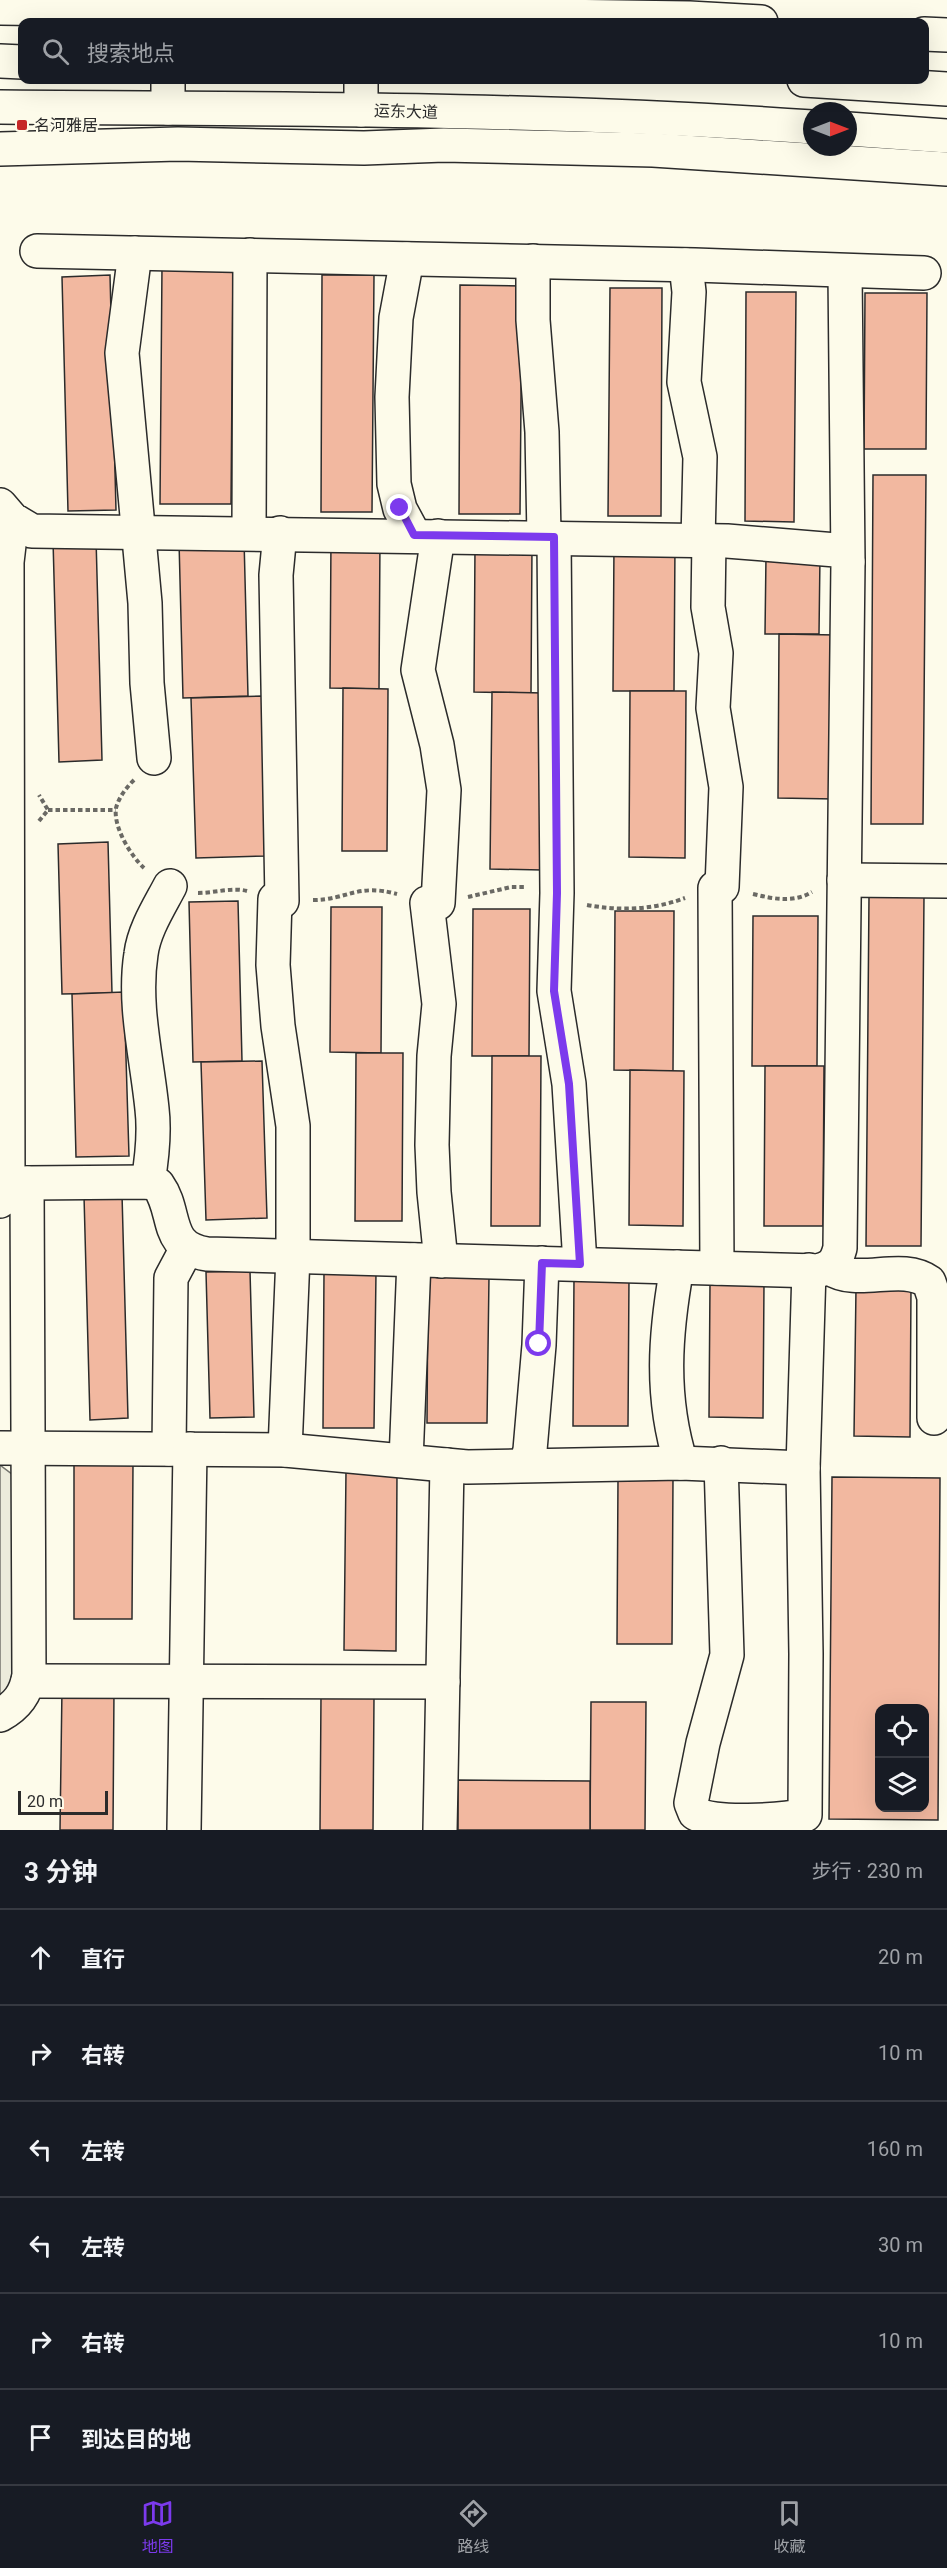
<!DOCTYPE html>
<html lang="zh">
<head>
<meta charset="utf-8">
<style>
  body { margin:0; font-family:Roboto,"Noto Sans SC",sans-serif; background:#20242c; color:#f1f3f6 }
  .controls { position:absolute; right:18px; bottom:18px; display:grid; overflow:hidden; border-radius:12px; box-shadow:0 6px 24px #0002 }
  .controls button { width:54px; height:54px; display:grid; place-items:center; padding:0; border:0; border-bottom:2px solid #363941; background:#171b24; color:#f1f3f6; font:30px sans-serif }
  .compass { position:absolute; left:803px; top:102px; width:54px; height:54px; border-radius:50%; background:#171b24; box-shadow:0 6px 24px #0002; rotate:90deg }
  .scale { position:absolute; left:18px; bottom:15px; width:90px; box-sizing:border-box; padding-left:6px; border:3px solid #2b2b2b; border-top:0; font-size:16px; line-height:21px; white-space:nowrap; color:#2b2b2b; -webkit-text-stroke:4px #fdfbea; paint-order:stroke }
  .stop { position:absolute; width:18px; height:18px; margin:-14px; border:4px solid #7c3aed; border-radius:50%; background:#fff }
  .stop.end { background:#7c3aed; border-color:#fff; box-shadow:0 2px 6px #0008 }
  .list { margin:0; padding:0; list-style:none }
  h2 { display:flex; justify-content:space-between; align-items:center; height:78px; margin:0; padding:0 24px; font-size:26px }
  h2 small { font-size:20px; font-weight:400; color:#9ea1a6 }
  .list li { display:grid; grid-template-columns:39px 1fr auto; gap:18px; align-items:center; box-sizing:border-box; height:96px; padding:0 24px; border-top:2px solid #363941 }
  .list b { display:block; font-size:22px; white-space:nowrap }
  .list em { font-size:20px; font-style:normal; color:#9ea1a6 }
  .icon { flex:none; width:33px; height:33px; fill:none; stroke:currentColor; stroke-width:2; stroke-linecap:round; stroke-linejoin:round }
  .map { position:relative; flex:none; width:947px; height:1830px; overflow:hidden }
  .search { position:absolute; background:#171b24; box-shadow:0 6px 24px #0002; left:18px; right:18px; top:18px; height:66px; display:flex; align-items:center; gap:15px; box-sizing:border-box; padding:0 21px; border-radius:12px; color:#9ea1a6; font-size:22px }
  .sheet { height:654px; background:#171b24 }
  nav { display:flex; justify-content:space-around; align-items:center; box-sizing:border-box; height:84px; border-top:2px solid #363941; background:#171b24; font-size:16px; color:#9ea1a6 }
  nav a { display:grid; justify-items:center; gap:3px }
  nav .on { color:#7c3aed }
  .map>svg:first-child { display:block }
  .green { fill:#ecebdb; stroke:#74746e; stroke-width:1.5 }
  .building { fill:#f2b8a0; stroke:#2b2b2b; stroke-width:1.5; fill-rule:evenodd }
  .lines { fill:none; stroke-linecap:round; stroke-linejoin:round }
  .minor-casing { stroke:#2b2b2b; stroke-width:36 }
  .major-casing { stroke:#2b2b2b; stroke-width:36 }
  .path { stroke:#6a6964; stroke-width:4; stroke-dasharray:4.5 3; stroke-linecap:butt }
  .minor { stroke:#fdfbea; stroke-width:33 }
  .major { stroke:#fdfbea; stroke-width:33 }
  .route { stroke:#7c3aed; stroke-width:8 }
  .poi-dot { fill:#c62828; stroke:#fdfbea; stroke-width:2 }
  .labels { text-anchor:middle; stroke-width:4.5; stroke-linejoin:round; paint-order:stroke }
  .street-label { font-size:16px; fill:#2b2b2b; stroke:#fdfbea }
  .poi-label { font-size:16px; fill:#2b2b2b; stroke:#fdfbea; text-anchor:start }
</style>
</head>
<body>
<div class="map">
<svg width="947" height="1830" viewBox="0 0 947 1830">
  <rect width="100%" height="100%" fill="#fdfbea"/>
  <path class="green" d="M 0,1465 L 13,1475 L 20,1680 L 0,1707 Z"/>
  <g class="building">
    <path d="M 162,266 L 233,267 L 231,504 L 160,504 Z"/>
    <path d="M 110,275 L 116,510 L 68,511 L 62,277 Z"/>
    <path d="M 322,275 L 374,275 L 372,512 L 321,512 Z"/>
    <path d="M 460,285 L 522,286 L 520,514 L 459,514 Z"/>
    <path d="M 610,288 L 662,288 L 661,516 L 608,516 Z"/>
    <path d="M 746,292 L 796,292 L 794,522 L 745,521 Z"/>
    <path d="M 865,293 L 927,293 L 926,449 L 864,449 Z"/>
    <path d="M 873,475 L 926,475 L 923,824 L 871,824 Z"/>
    <path d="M 96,538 L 102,760 L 59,762 L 53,540 Z"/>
    <path d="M 331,538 L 380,538 L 379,689 L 330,688 Z"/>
    <path d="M 244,539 L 248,696 L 183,698 L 179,541 Z"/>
    <path d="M 614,543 L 675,543 L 674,691 L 613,691 Z"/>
    <path d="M 475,546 L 532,546 L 531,693 L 474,692 Z"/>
    <path d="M 766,556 L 820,556 L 819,634 L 765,634 Z"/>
    <path d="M 779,634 L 836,635 L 835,799 L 778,798 Z"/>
    <path d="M 343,688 L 388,689 L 387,851 L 342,851 Z"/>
    <path d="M 630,691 L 686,691 L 685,858 L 629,857 Z"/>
    <path d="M 492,692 L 543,693 L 542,870 L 490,869 Z"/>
    <path d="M 262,696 L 267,856 L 196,858 L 191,698 Z"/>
    <path d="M 108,842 L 112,993 L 62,994 L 58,844 Z"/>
    <path d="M 869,896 L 924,896 L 921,1246 L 866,1246 Z"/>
    <path d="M 238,901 L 242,1061 L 193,1062 L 189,902 Z"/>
    <path d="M 331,907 L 382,907 L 381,1053 L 330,1052 Z"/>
    <path d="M 473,909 L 530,909 L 529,1056 L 472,1056 Z"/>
    <path d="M 615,911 L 674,911 L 673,1071 L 614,1070 Z"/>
    <path d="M 753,916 L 818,916 L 817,1066 L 752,1066 Z"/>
    <path d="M 124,992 L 129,1156 L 76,1157 L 72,994 Z"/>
    <path d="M 356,1053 L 403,1053 L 402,1221 L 355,1221 Z"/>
    <path d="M 492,1056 L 541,1056 L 540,1226 L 491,1226 Z"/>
    <path d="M 262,1061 L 267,1218 L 206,1220 L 201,1062 Z"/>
    <path d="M 765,1066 L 824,1066 L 823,1226 L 764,1226 Z"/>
    <path d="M 630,1070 L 684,1071 L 683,1226 L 629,1225 Z"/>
    <path d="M 122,1194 L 128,1418 L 90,1420 L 84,1196 Z"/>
    <path d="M 250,1271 L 254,1417 L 210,1418 L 206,1272 Z"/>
    <path d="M 324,1272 L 376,1272 L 374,1428 L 323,1428 Z"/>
    <path d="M 428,1277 L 489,1277 L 487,1423 L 427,1423 Z"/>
    <path d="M 574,1277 L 629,1277 L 628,1426 L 573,1426 Z"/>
    <path d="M 710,1283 L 764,1283 L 763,1418 L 709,1417 Z"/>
    <path d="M 856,1288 L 911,1289 L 910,1437 L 854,1436 Z"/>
    <path d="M 74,1462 L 133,1463 L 132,1619 L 74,1619 Z"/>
    <path d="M 346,1471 L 397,1472 L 396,1651 L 344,1650 Z"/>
    <path d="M 832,1477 L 940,1478 L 938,1820 L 829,1819 ZM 880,1708 L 924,1708 L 924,1808 L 880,1808 Z"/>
    <path d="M 618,1478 L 673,1478 L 672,1644 L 617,1644 Z"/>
    <path d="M 62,1688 L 114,1689 L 113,1830 L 60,1830 Z"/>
    <path d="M 321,1696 L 374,1697 L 373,1830 L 320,1830 Z"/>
    <path d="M 591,1702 L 646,1702 L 645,1830 L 590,1830 Z"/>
    <path d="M 458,1780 L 590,1781 L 590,1830 L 458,1830 Z"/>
  </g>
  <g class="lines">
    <g class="minor-casing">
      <g id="minor">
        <path d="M 0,8 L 689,18 L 761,22"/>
        <path d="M 924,34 L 947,35"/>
        <path d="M 168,108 L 168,80"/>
        <path d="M 361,110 L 361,80"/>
        <path d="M 0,149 L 178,144 L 364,148 L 444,145 L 653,150 L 947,169"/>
        <path d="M 37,251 L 695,265 L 924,273"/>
        <path d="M 135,253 L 122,353 L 145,603 L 147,683 L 154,758"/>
        <path d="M 407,259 L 396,318 L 392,397 L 394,484 L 400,509 L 414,535"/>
        <path d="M 533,261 L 533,320 L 542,432 L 544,537"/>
        <path d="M 686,265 L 689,292 L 684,382 L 700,457 L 698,540"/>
        <path d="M 845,272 L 848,562"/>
        <path d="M 0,505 L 12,519 L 32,531 L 727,541 L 836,550 L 844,553 L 848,562 L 840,1248 C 836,1263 832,1267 817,1271 L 207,1254 C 163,1247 178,1213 158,1185 L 148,1182 L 27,1183 L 15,1188 L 0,1201"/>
        <path d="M 249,533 L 250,255"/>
        <path d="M 280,533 L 276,575 L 282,901"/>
        <path d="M 554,537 L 557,893 L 554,991 L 569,1084 L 580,1264"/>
        <path d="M 709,540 L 708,607 L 716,653 L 713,708 L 726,787 L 722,887"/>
        <path d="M 844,880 L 947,881"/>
        <path d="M 715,888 L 717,1268"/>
        <path d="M 275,899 L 273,965 L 278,1026 L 293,1126 L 293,1256 L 285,1450"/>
        <path d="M 427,903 L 439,1004 L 434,1056 L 432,1145 L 434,1192 L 441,1261"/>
        <path d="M 438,903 L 444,790 L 437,745 L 418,670 L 438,536"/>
        <path d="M 148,1182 C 152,1158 155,1134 152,1109 C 147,1058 133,1005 141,954 C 144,930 159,907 170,886"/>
        <path d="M 8,1197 L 7,562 L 12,519"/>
        <path d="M 677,1267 C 665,1334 660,1396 681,1463"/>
        <path d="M 830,1268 C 858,1287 901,1262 929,1282 L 934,1297 L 934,1418"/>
        <path d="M 0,1448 L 285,1450 L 467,1467 L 681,1463 L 803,1468"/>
        <path d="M 169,1449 L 171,1278 L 187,1248"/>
        <path d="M 406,1461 L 414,1260"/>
        <path d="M 721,1463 L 727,1655 L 703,1743 L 691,1803 L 695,1813 C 710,1825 785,1820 805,1815 L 806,1654 L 803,1468 L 809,1270"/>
        <path d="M 526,1465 L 530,1450 L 539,1345 L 542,1263"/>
        <path d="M 28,1681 L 443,1682"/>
        <path d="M 0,1715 C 17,1706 26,1694 29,1675 L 27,1183"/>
        <path d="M 184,1830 L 190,1449"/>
        <path d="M 440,1830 L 447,1465"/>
      </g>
    </g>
    <g class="major-casing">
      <g id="major">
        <path d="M 0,61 L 22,62"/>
        <path d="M 804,80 L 947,89"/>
        <path d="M 0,107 C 271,109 542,108 812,127"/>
        <path d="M 848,129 L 947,136"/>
      </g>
    </g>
    <g class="path">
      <path d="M 134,780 C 126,788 119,797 116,808 C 113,827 131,856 144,868"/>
      <path d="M 48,810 L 116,810"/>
      <path d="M 39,821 L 48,810 L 39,795"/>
      <path d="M 198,893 C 215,893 232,887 247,891"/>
      <path d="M 753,894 C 774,899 793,903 812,892"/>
      <path d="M 468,897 L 511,887 L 526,887"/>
      <path d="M 313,900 C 347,900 357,883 397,894"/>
      <path d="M 587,905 C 620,911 653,910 685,898"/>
    </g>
    <use href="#minor" class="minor"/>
    <use href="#major" class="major"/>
  </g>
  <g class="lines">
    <path class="route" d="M 400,508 L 414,535 L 554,537 L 557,893 L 554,991 L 569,1084 L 580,1264 L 542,1263 L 539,1344"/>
  </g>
  <rect class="poi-dot" x="16" y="119" width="12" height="12" rx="3"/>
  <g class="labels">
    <g class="street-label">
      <text transform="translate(406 111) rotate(2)" y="6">运东大道</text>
    </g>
    <g class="poi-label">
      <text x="34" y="131">名河雅居</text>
    </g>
  </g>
</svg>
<div class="controls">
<button><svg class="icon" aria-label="locate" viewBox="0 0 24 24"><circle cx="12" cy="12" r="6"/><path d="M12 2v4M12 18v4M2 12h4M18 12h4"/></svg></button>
<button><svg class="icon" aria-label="layers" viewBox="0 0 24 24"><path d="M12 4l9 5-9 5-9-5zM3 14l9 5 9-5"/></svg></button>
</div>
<svg class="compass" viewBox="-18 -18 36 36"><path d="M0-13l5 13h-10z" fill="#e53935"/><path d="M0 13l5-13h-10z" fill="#9ea1a6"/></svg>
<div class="scale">20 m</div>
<div class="stop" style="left:539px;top:1344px"></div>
<div class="stop end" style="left:400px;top:508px"></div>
<div class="search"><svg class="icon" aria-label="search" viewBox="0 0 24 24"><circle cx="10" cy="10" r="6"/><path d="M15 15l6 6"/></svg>搜索地点</div>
</div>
<section class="sheet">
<h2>3 分钟<small>步行 · 230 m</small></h2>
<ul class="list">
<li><svg class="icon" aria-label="ahead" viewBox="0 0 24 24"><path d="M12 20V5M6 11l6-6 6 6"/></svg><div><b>直行</b></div><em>20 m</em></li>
<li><svg class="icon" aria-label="right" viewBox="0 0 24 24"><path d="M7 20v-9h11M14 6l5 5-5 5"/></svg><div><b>右转</b></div><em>10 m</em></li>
<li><svg class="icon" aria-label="left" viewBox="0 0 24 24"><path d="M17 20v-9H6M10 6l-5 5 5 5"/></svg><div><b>左转</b></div><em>160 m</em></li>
<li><svg class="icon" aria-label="left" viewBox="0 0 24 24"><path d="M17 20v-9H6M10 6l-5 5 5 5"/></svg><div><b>左转</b></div><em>30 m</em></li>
<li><svg class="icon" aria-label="right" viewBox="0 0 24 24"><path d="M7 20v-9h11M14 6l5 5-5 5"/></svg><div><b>右转</b></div><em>10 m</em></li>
<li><svg class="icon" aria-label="arrive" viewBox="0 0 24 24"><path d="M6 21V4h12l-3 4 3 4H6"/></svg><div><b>到达目的地</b></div></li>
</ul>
</section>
<nav>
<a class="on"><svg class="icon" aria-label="map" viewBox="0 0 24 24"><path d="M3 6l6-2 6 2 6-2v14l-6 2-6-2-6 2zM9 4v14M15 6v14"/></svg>地图</a>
<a><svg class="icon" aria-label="directions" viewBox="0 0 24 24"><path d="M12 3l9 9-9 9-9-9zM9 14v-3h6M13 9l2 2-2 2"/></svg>路线</a>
<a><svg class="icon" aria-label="saved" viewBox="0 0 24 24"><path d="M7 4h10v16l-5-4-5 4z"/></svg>收藏</a>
</nav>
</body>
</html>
